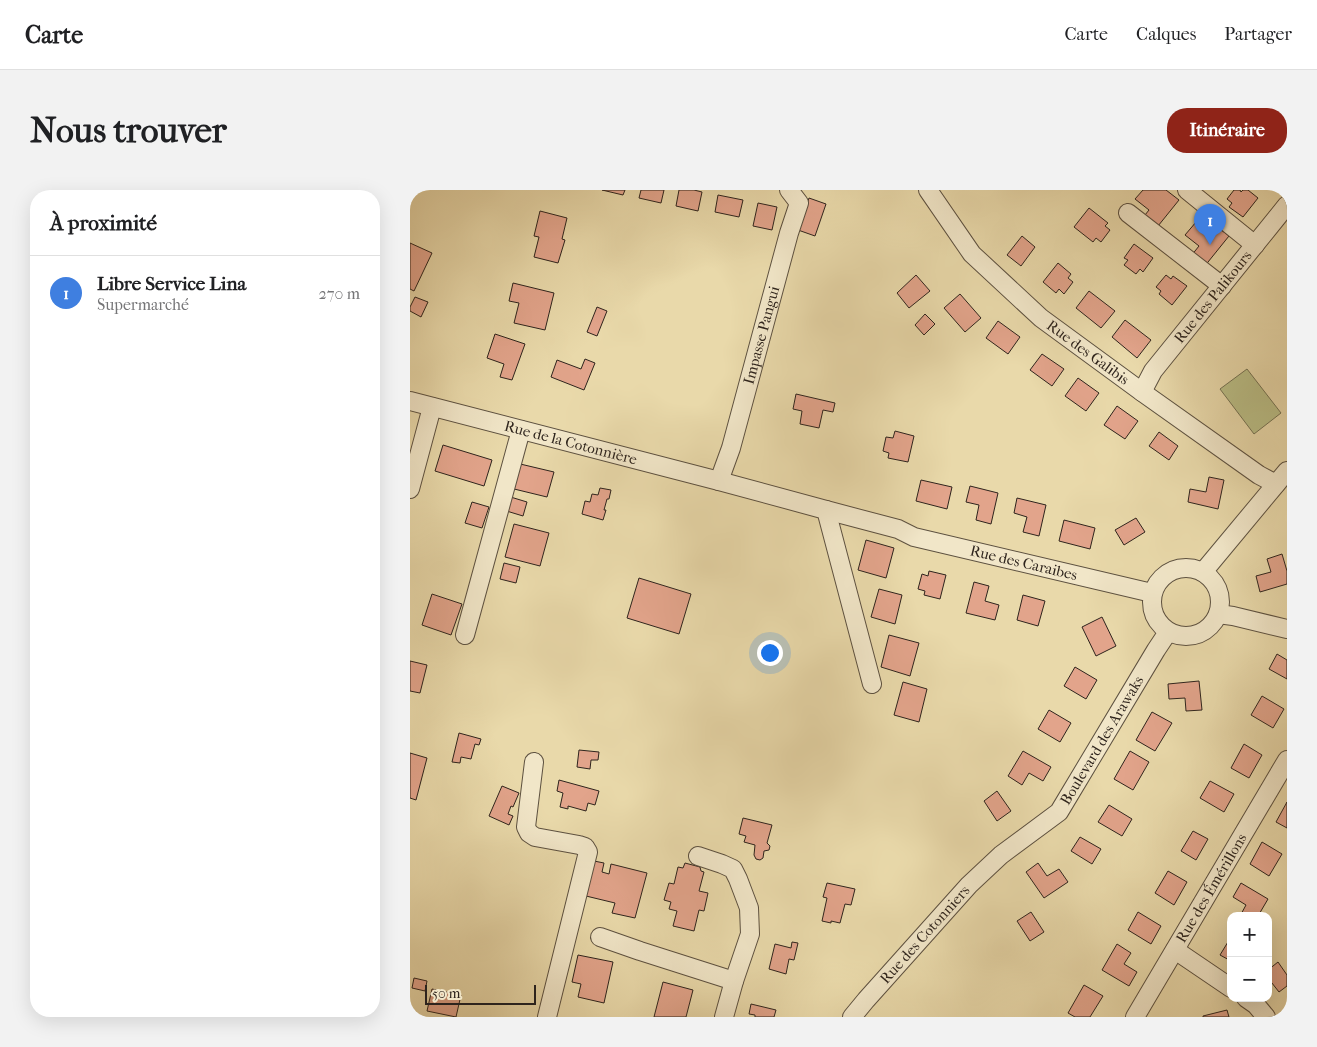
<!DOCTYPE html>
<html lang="fr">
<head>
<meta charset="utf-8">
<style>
  body { margin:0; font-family:"IM FELL French Canon",serif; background:#f2f2f2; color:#202124 }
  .controls { position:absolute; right:15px; bottom:15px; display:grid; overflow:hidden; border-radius:10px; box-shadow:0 5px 20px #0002 }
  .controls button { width:45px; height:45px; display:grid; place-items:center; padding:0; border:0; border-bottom:1px solid #e0e0e0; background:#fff; color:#202124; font:25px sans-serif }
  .scale { position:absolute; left:15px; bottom:12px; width:111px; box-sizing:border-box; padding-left:5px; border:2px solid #2e241d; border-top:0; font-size:14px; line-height:18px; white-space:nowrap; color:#2e241d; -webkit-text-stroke:4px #f1e6c8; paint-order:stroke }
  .you { position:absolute; left:359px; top:462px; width:18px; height:18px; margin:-12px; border:4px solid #fff; border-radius:50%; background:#1a73e8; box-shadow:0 0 0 8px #1a73e833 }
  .badge { display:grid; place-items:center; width:32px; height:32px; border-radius:50%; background:#8f2418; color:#fff; font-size:16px; font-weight:700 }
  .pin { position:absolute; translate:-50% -41px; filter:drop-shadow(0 1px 2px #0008) }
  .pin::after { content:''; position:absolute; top:26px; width:18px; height:15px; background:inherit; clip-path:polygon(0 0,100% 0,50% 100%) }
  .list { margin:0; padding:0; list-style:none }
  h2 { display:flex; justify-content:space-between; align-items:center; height:65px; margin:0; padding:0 20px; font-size:21px }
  h2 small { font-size:16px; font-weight:400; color:#757577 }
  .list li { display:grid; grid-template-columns:32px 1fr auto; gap:15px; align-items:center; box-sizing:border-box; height:75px; padding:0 20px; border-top:1px solid #e0e0e0 }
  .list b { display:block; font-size:19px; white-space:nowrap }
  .list p { margin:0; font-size:16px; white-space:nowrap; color:#757577 }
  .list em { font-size:16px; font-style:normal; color:#757577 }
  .map { position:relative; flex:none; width:877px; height:827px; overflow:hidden; border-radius:20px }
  header { display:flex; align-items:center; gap:30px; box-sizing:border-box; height:70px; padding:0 25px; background:#fff; border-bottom:1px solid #e0e0e0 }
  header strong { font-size:24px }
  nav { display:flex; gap:28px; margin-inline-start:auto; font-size:18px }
  .intro { display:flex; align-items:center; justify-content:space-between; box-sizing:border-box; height:120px; padding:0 30px }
  h1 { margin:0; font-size:35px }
  .button { padding:12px 22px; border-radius:20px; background:#8f2418; color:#fff; font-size:18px; font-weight:700 }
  main { display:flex; gap:30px; padding:0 30px }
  aside { flex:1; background:#fff; border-radius:20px; box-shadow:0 5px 20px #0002 }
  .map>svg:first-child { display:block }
  .green { fill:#babe86; stroke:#747152 }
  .building { fill:#e2a48b; stroke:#2e241d }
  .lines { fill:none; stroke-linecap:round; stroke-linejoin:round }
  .minor-casing { stroke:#5d5140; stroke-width:20 }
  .minor { stroke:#f1e6c8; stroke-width:18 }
  .labels { text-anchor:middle; stroke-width:4.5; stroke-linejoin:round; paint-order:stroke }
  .street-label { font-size:15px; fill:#2e241d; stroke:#f1e6c8 }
</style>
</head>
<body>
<header>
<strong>Carte</strong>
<nav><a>Carte</a><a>Calques</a><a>Partager</a></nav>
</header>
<div class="intro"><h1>Nous trouver</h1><a class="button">Itinéraire</a></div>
<main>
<aside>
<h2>À proximité<small></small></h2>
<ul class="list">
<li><span class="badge" style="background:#3f7fe0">1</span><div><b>Libre Service Lina</b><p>Supermarché</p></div><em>270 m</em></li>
</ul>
</aside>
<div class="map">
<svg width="877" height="827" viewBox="0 0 877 827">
  <rect width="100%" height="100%" fill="#e9d9aa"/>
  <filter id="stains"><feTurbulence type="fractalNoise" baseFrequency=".004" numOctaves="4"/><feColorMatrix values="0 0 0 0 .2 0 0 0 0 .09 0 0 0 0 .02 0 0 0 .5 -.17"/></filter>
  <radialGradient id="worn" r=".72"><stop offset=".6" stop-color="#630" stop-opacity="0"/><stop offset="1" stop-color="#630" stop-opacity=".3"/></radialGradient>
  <path class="green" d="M 837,179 L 871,223 L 844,244 L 810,199 Z"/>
  <g class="building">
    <path d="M 192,0 L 215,0 L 213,5 Z"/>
    <path d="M 231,0 L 254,0 L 251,13 L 229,8 Z"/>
    <path d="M 269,0 L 284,0 L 292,2 L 288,21 L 266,16 Z"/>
    <path d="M 733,0 L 756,0 L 769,10 L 744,41 L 731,30 L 739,20 L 725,9 Z"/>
    <path d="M 824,0 L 830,0 L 831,2 L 833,0 L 838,0 L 848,8 L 833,27 L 819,17 L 822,13 L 817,9 Z"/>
    <path d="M 308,5 L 333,10 L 329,27 L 305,22 Z"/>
    <path d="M 399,8 L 416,14 L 405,46 L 388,40 Z"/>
    <path d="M 348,13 L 367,17 L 362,40 L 343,36 Z"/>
    <path d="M 679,18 L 698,33 L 695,36 L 700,40 L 691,52 L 686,48 L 683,52 L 664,37 Z"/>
    <path d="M 130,21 L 157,28 L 152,49 L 155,50 L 148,73 L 124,67 L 129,47 L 124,46 Z"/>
    <path d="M 792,25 L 819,46 L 794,77 L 781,66 L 789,56 L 775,45 Z"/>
    <path d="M 612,46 L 625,57 L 611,76 L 597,65 Z"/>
    <path d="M 0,53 L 22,63 L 4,101 L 0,99 Z"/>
    <path d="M 724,54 L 743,68 L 733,82 L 730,79 L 726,84 L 714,75 L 718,70 L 714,68 Z"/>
    <path d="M 648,73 L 661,84 L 658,88 L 663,92 L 654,104 L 649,99 L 646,103 L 633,92 Z"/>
    <path d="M 506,85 L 520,101 L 499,118 L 487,103 Z"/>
    <path d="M 756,85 L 761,89 L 763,86 L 777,96 L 762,115 L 749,104 L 751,101 L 746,97 Z"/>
    <path d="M 103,93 L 144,103 L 135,140 L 104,133 L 109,113 L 99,111 Z"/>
    <path d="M 679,101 L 705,121 L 691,138 L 666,118 Z"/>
    <path d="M 550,104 L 571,128 L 555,142 L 534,118 Z"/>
    <path d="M 5,107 L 18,112 L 11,127 L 0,121 L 0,117 Z"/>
    <path d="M 187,117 L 197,121 L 187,146 L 177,142 Z"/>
    <path d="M 515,124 L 525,134 L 514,145 L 505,135 Z"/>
    <path d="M 715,130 L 741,150 L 727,168 L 702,147 Z"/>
    <path d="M 588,131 L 610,147 L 598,164 L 576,148 Z"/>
    <path d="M 85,144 L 115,154 L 102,190 L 90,187 L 94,174 L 77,168 Z"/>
    <path d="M 632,164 L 654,179 L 642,196 L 620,180 Z"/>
    <path d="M 175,169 L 185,173 L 174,200 L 141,187 L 147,170 L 171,179 Z"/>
    <path d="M 668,188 L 689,203 L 676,221 L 655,206 Z"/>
    <path d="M 386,204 L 425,213 L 423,222 L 413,220 L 409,238 L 390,234 L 392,221 L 383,219 Z"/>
    <path d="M 707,216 L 728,231 L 715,249 L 694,235 Z"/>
    <path d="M 485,241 L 504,246 L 498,272 L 478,268 L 479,263 L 473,261 L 476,247 L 483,248 Z"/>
    <path d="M 749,242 L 768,256 L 759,270 L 739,256 Z"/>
    <path d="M 33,255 L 82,270 L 74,296 L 25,281 Z"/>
    <path d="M 106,273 L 144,282 L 137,307 L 100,298 Z"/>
    <path d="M 799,287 L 814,290 L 808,319 L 778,312 L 780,299 L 796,302 Z"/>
    <path d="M 511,290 L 542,297 L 537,319 L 506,311 Z"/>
    <path d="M 560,296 L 588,303 L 581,334 L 566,330 L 569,315 L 556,312 Z"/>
    <path d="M 190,298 L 201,300 L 199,309 L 197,309 L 194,320 L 196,320 L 193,330 L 172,324 L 175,311 L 180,312 L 182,304 L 188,305 Z"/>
    <path d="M 94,305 L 117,312 L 113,326 L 90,319 Z"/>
    <path d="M 607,308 L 636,315 L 629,346 L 613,342 L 617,327 L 604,323 Z"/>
    <path d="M 62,312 L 79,317 L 72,338 L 55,333 Z"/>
    <path d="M 726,328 L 735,342 L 714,355 L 705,340 Z"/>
    <path d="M 654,330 L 685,338 L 680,359 L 649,351 Z"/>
    <path d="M 104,334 L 139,343 L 130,376 L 95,367 Z"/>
    <path d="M 456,350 L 484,358 L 476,388 L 448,380 Z"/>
    <path d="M 872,364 L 877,381 L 877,394 L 850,402 L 846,386 L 861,382 L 857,369 Z"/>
    <path d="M 94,373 L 110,377 L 106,393 L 90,389 Z"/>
    <path d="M 519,381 L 536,385 L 530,409 L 514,405 L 515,401 L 508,399 L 512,384 L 518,386 Z"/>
    <path d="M 229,388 L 281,404 L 269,444 L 217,428 Z"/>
    <path d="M 564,392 L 579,396 L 575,411 L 589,415 L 585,430 L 556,423 Z"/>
    <path d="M 469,399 L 492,405 L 485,434 L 461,427 Z"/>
    <path d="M 22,404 L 52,414 L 41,445 L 12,435 Z"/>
    <path d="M 613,405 L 635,411 L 628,436 L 607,430 Z"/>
    <path d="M 692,427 L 706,456 L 686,466 L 672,437 Z"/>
    <path d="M 479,445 L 509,453 L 500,486 L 471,477 Z"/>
    <path d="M 867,464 L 877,470 L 877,489 L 859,479 Z"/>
    <path d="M 0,471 L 17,475 L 10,503 L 0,501 Z"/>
    <path d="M 665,477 L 687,490 L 676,509 L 654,496 Z"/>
    <path d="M 789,491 L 792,520 L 776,521 L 775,508 L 759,509 L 758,494 Z"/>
    <path d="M 493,492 L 517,499 L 509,532 L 484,525 Z"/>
    <path d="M 852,506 L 874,519 L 863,538 L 841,525 Z"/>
    <path d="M 639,520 L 661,533 L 650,552 L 628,539 Z"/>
    <path d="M 742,522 L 762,533 L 745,561 L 726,550 Z"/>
    <path d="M 49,543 L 71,549 L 69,555 L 65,554 L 61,569 L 51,567 L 50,573 L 42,572 Z"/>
    <path d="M 834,554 L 852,565 L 839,588 L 821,578 Z"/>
    <path d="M 169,560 L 189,562 L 188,570 L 181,570 L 180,579 L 167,577 Z"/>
    <path d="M 613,561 L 641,577 L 633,591 L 619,583 L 612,595 L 598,586 Z"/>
    <path d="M 720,561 L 739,572 L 723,600 L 704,589 Z"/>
    <path d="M 0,563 L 17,568 L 6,610 L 0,608 Z"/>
    <path d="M 149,590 L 189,601 L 185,615 L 178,613 L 176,621 L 158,616 L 158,619 L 150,617 L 153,603 L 147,601 Z"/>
    <path d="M 800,591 L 824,604 L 814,622 L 790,608 Z"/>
    <path d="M 92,596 L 109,603 L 103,617 L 101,616 L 98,624 L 103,626 L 99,635 L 79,626 Z"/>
    <path d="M 587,601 L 601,621 L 587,631 L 574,611 Z"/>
    <path d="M 877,612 L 877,638 L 866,632 Z"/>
    <path d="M 699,615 L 722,629 L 712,646 L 688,632 Z"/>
    <path d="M 333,628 L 362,635 L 357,653 L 360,656 L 359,660 L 354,661 L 353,668 L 350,670 L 346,669 L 344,665 L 345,655 L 334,652 L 336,646 L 329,644 Z"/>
    <path d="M 783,641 L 798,649 L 786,670 L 771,661 Z"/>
    <path d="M 670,647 L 691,659 L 682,674 L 661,661 Z"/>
    <path d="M 852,652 L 872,664 L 859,686 L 840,674 Z"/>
    <path d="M 184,671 L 194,673 L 192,682 L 199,684 L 201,674 L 237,683 L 225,728 L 202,723 L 205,713 L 176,706 Z"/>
    <path d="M 275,673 L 290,677 L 291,681 L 294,682 L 289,701 L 298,703 L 294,721 L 289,720 L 284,741 L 263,736 L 267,721 L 259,719 L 261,712 L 254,710 L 259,693 L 264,694 L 268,677 L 273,678 Z"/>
    <path d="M 628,673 L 637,686 L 649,679 L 658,692 L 634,708 L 616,682 Z"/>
    <path d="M 758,681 L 777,692 L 764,715 L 745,703 Z"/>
    <path d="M 417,693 L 445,699 L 441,715 L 435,714 L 430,733 L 421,731 L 421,733 L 412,731 L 417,708 L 413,707 Z"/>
    <path d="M 831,693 L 858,709 L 848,726 L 830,726 L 836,715 L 823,707 Z"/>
    <path d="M 621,722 L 634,742 L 620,751 L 607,731 Z"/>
    <path d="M 728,722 L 751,736 L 741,754 L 718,740 Z"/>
    <path d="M 821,747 L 821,771 L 810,765 Z"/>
    <path d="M 382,752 L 388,753 L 384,770 L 379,769 L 376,784 L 359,779 L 365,754 L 381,758 Z"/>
    <path d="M 707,754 L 721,763 L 714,774 L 727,782 L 719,796 L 692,780 Z"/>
    <path d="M 168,765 L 203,772 L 194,813 L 168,807 L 171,794 L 162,792 Z"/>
    <path d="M 868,772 L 877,785 L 877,796 L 869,802 L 858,788 L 858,780 Z"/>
    <path d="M 4,788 L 17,791 L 15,801 L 2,798 Z"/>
    <path d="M 253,792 L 283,800 L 276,827 L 244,827 Z"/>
    <path d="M 674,795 L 693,806 L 680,827 L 665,827 L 658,823 Z"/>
    <path d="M 22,799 L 51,805 L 46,827 L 17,821 Z"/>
    <path d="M 341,814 L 366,820 L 364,827 L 345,827 L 345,825 L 339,824 Z"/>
    <path d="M 817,820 L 819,827 L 793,827 L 793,826 Z"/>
  </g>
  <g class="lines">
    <g class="minor-casing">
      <g id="minor">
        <path id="s1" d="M 518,0 L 562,64 L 631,128 L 732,202 L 849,285 L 866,294"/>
        <path d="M 777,0 L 845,55"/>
        <path d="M 718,23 L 812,96"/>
        <path id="s2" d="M 732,202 L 743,181 L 877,15"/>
        <path id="s3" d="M 0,211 L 309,291 L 416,320 L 462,494"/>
        <path id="s4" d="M 309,291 L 321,258 L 379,43 L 389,13 L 379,0"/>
        <path d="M 0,299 L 22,217"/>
        <path id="s5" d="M 416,320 L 488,339 L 504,347 L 742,403"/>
        <circle cx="776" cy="412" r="34"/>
        <path d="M 793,382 L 877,281"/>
        <path d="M 808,424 L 823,426 L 877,439"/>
        <path d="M 55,445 L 111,240"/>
        <path d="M 124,572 L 116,637 L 119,643 L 125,647 L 169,655 L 175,657 L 178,662 L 137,827"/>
        <path d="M 288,666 L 312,674 L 323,679 L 328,689 L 339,718 L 340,744 L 324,791 L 314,827"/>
        <path d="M 190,747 L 230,761 L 324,791"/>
        <path d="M 765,760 L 821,798"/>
        <path d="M 836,808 L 846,815 L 856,827"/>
        <path id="s6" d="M 442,827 L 456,810 L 559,695 L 591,665 L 649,622 L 746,460 L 758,442"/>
        <path id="s7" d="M 725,827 L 877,570"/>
      </g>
    </g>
    <use href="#minor" class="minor"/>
  </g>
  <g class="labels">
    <g class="street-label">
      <text dy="5" stroke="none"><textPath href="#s2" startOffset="119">Rue des Palikours</textPath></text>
      <text dy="5" stroke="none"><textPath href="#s4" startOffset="152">Impasse Pangui</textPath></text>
      <text dy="5" stroke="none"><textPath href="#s1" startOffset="230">Rue des Galibis</textPath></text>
      <text dy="5" stroke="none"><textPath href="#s3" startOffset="166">Rue de la Cotonnière</textPath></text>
      <text dy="5" stroke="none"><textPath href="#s5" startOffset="205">Rue des Caraibes</textPath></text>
      <text dy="5" stroke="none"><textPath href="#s6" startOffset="376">Boulevard des Arawaks</textPath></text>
      <text dy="5" stroke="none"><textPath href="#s7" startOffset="150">Rue des Émérillons</textPath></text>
      <text dy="5" stroke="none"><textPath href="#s6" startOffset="110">Rue des Cotonniers</textPath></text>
    </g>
  </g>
  <rect width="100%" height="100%" filter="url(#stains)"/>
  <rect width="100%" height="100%" fill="url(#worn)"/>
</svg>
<div class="controls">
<button>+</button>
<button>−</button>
</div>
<div class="scale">50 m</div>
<div class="you"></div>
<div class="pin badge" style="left:800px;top:55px;background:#3f7fe0">1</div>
</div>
</main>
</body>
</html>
